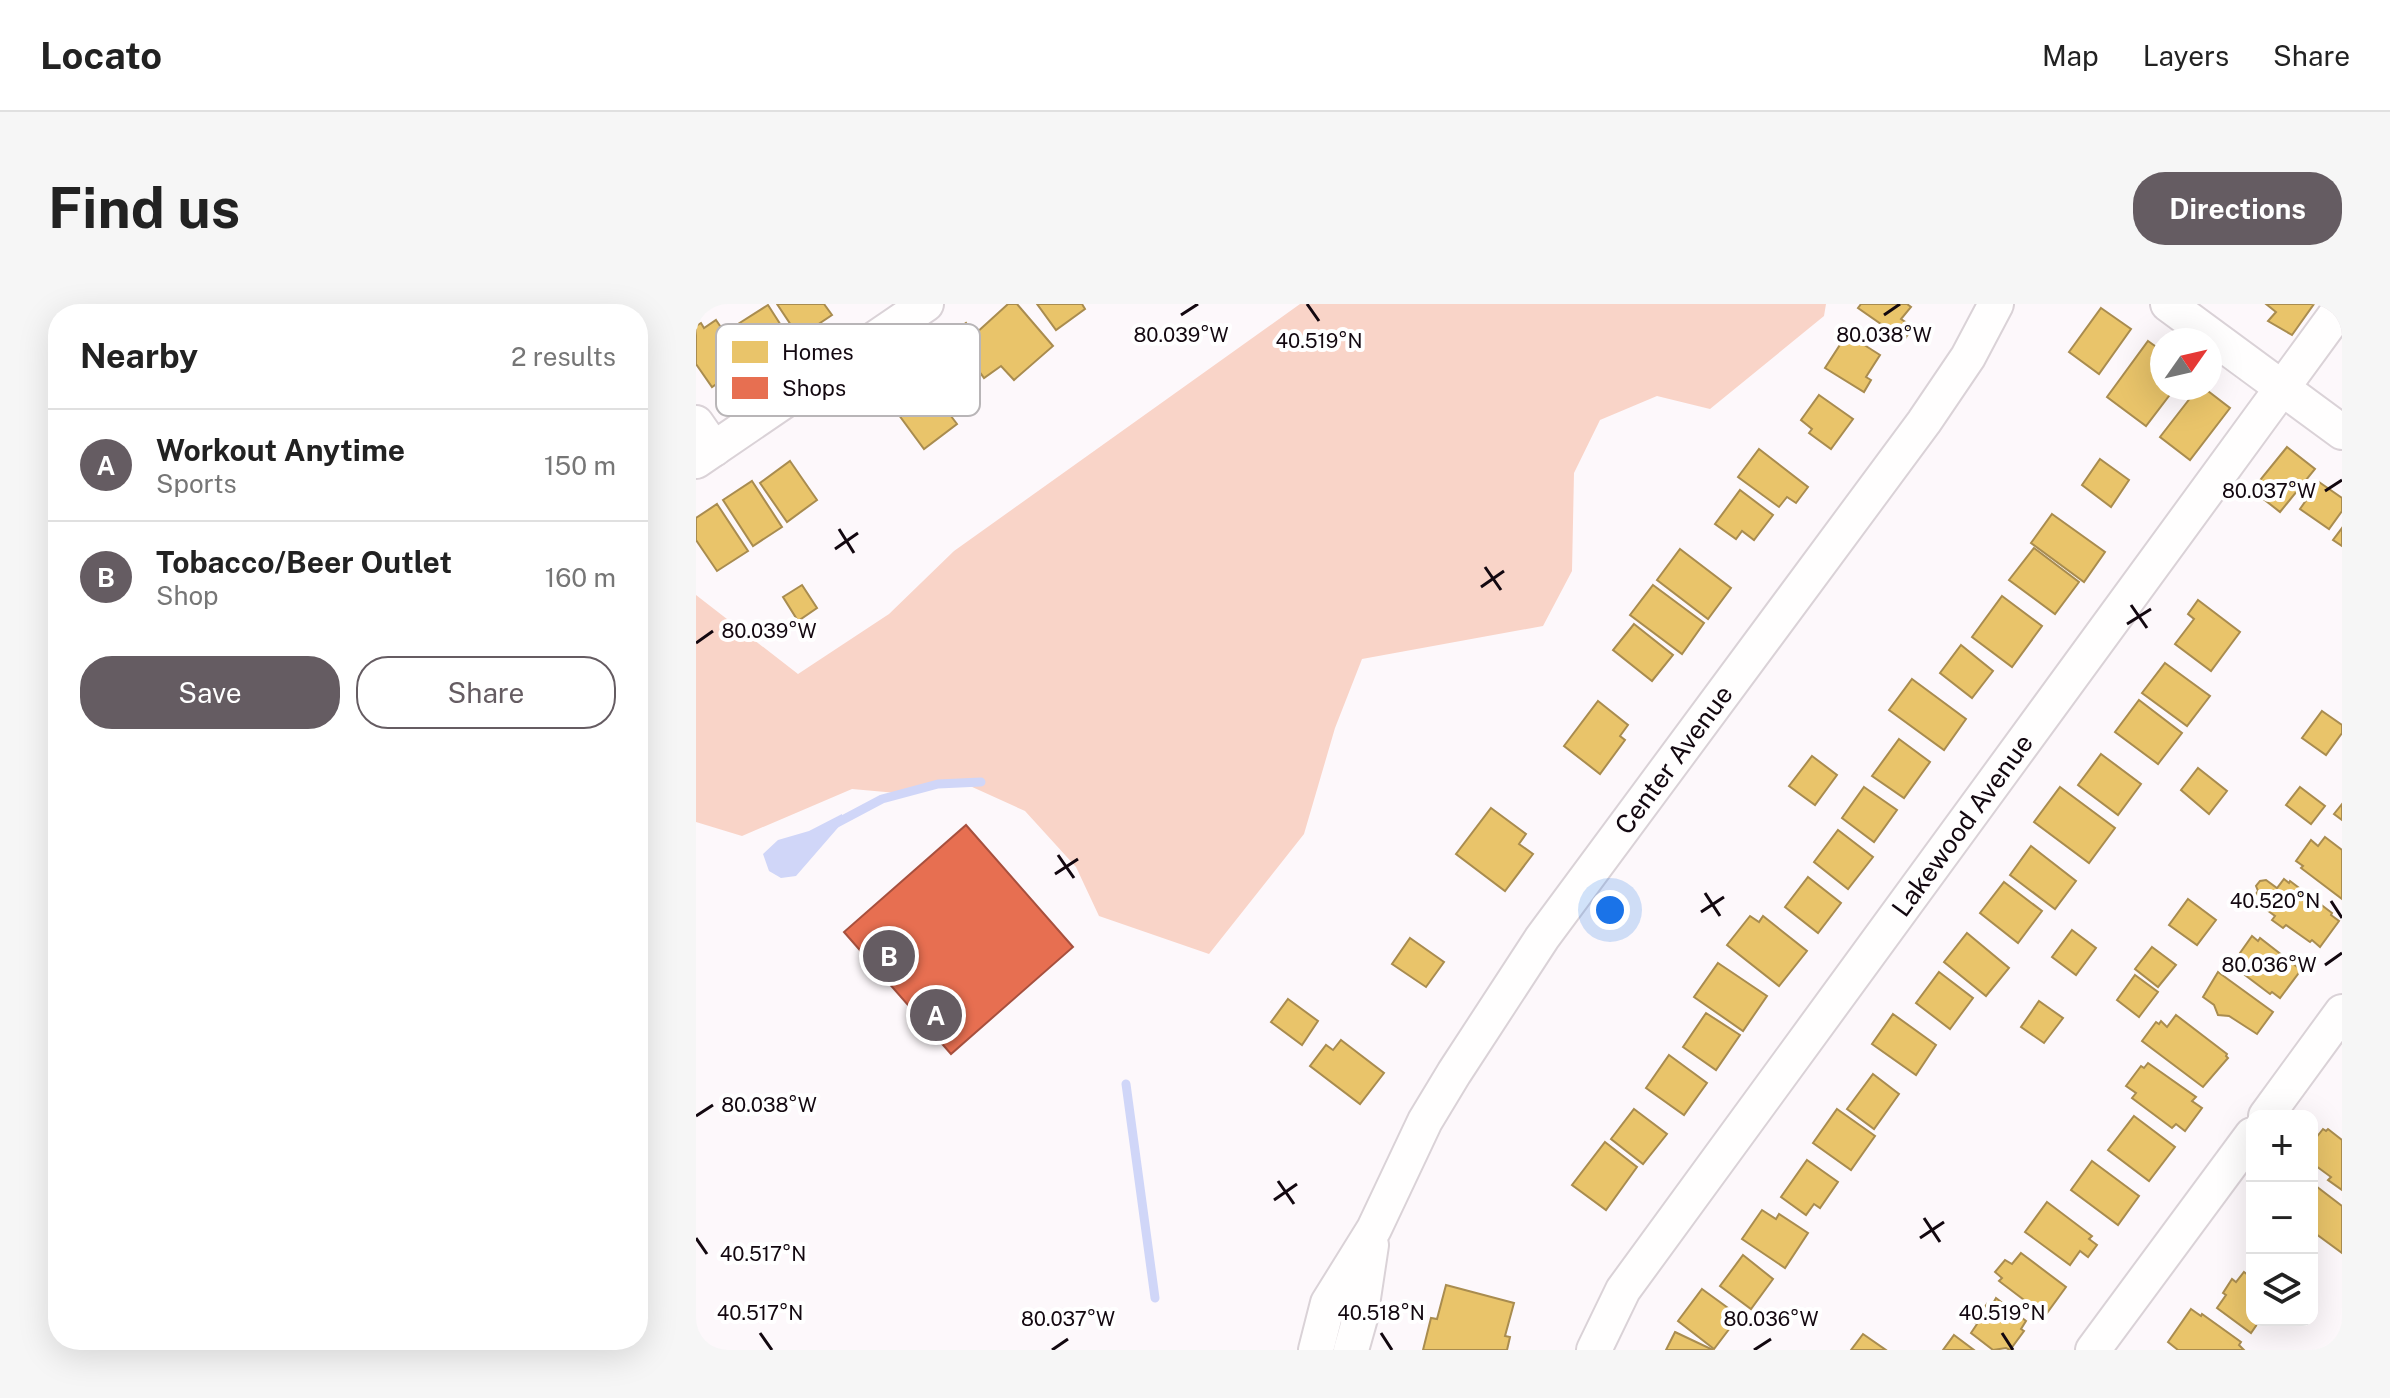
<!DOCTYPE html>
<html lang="en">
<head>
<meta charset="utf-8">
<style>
  body { margin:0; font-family:"Public Sans",sans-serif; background:#f6f6f6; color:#222 }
  .controls { position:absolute; right:24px; bottom:24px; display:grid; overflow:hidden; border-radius:16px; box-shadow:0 8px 32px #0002 }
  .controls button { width:72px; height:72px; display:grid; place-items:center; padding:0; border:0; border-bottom:2px solid #e0e0e0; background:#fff; color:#222; font:40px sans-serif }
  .compass { position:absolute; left:1454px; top:24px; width:72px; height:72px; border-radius:50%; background:#fff; box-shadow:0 8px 32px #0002; rotate:56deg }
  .you { position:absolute; left:914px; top:606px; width:28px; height:28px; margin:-20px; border:6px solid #fff; border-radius:50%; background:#1a73e8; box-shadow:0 0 0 12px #1a73e833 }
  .badge { display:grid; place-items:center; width:52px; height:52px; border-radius:50%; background:#655c62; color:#fff; font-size:26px; font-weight:700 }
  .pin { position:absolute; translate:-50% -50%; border:4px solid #fff; box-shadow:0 2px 8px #0006 }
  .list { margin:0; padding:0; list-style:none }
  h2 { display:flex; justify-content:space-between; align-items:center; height:104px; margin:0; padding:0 32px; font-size:34px }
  h2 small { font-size:26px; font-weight:400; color:#767676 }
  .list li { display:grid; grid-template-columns:52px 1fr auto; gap:24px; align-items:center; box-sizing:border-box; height:112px; padding:0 32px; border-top:2px solid #e0e0e0 }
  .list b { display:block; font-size:30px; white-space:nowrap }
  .list p { margin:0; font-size:26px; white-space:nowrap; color:#767676 }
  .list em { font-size:26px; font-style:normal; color:#767676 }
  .actions { display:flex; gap:16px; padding:24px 32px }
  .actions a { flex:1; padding:18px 0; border:2px solid #655c62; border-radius:32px; text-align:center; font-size:28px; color:#655c62 }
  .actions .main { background:#655c62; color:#fff }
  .icon { flex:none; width:44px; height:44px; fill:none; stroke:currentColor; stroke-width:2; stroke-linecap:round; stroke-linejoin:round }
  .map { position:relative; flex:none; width:1646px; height:1046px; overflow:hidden; border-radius:32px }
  header { display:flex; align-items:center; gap:48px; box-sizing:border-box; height:112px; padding:0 40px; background:#fff; border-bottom:2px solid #e0e0e0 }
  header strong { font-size:38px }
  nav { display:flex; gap:44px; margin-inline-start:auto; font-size:28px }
  .intro { display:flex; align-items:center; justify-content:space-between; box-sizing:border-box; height:192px; padding:0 48px }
  h1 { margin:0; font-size:56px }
  .button { padding:20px 36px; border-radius:32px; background:#655c62; color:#fff; font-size:28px; font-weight:700 }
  main { display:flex; gap:48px; padding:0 48px }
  aside { flex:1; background:#fff; border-radius:32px; box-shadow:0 8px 32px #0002 }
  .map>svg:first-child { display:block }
  .green { fill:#f9d4c8 }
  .water { fill:#d0d6f8 }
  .homes { fill:#e9c46a; stroke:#a98c4f; stroke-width:2 }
  .shops { fill:#e76f51; stroke:#a7503e; stroke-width:2 }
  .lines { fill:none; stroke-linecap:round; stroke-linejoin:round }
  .stream { stroke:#d0d6f8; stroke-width:9 }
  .minor-casing { stroke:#dad2d7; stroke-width:38 }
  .minor { stroke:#fffefe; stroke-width:34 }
  .ticks { fill:none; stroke:#130810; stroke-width:3 }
  .labels { text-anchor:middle; stroke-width:8; stroke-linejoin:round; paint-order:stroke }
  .street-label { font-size:26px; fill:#130810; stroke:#fff }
  .key { fill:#fff; stroke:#b8b5b7; stroke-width:2 }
  .key-label { font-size:22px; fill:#130810 }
  .ticks-label { font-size:20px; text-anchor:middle; fill:#130810; stroke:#fff; stroke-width:8; stroke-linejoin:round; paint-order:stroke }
</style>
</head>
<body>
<header>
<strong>Locato</strong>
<nav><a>Map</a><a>Layers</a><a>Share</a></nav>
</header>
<div class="intro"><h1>Find us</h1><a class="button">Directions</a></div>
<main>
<aside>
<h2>Nearby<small>2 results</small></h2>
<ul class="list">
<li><span class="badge">A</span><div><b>Workout Anytime</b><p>Sports</p></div><em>150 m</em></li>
<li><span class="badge">B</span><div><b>Tobacco/Beer Outlet</b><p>Shop</p></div><em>160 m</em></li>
</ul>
<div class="actions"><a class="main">Save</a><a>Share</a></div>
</aside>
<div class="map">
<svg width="1646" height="1046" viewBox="0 0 1646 1046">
  <rect width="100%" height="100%" fill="#fdf8fb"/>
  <path class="green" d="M 604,0 L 1130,0 L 1128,12 L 1014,105 L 961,92 L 904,116 L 878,169 L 876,267 L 847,322 L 666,355 L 639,424 L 608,530 L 513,650 L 403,612 L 380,563 L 329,507 L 263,477 L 212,490 L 156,485 L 46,532 L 0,518 L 0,291 L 102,370 L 193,310 L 258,247 Z"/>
  <path class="water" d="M 146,510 L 146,519 L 100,572 L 85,574 L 73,567 L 67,550 L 82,536 L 113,527 Z"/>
  <g class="homes">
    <path d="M 81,0 L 128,0 L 136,11 L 103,33 Z"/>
    <path d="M 312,0 L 321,0 L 357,42 L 318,76 L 305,62 L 288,74 L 256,29 L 270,19 L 278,31 Z"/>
    <path d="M 341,0 L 386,0 L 389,5 L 360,26 Z"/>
    <path d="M 1165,0 L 1211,0 L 1215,3 L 1205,15 L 1217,23 L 1208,36 L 1162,4 Z"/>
    <path d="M 1570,0 L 1618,0 L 1596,31 L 1572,17 L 1580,8 Z"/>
    <path d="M 72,1 L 95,37 L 76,50 L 71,43 L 61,49 L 42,20 Z"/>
    <path d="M 1405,4 L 1435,25 L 1403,70 L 1373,48 Z"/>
    <path d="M 20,16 L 50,60 L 16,83 L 0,60 L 0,22 L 5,19 L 8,24 Z"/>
    <path d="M 1151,30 L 1184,51 L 1170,73 L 1175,76 L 1168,88 L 1129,64 Z"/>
    <path d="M 1452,37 L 1466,47 L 1466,84 L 1479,84 L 1450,122 L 1411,93 Z"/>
    <path d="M 220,66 L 261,120 L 228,145 L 183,84 L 203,69 L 207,76 Z"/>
    <path d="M 1502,84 L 1508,84 L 1534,104 L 1494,156 L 1464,133 Z"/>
    <path d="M 1123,91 L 1157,115 L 1135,145 L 1113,129 L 1116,125 L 1105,116 Z"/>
    <path d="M 1591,143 L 1619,165 L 1584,208 L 1556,186 Z"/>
    <path d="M 1063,145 L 1112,183 L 1100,199 L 1091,193 L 1083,203 L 1042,173 Z"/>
    <path d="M 1404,155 L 1433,176 L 1415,203 L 1386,181 Z"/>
    <path d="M 94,157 L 121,196 L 91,218 L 64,179 Z"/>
    <path d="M 56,177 L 86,223 L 57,242 L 27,196 Z"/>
    <path d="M 1623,178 L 1646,194 L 1646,207 L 1633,225 L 1604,205 Z"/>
    <path d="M 1044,186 L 1077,211 L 1058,236 L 1046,227 L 1040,235 L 1019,220 Z"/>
    <path d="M 21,200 L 52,247 L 21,267 L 0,236 L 0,214 Z"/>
    <path d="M 1356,210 L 1409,248 L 1388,278 L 1335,239 Z"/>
    <path d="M 1646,224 L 1646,242 L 1637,236 Z"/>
    <path d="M 1338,244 L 1383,278 L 1359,310 L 1313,276 Z"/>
    <path d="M 984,245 L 1035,284 L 1012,315 L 961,276 Z"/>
    <path d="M 106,281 L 121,304 L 102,317 L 87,293 Z"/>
    <path d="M 957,281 L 1008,319 L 986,350 L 934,311 Z"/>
    <path d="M 1306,292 L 1346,322 L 1316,363 L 1276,333 Z"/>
    <path d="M 1502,296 L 1544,328 L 1515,367 L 1479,340 L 1498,315 L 1492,310 Z"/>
    <path d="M 938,320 L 977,351 L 956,377 L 917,346 Z"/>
    <path d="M 1265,341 L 1297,367 L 1276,394 L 1244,369 Z"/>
    <path d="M 1469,359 L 1514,392 L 1491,422 L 1446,389 Z"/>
    <path d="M 1216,375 L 1270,415 L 1248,446 L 1193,406 Z"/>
    <path d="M 1443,396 L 1486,429 L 1462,460 L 1419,428 Z"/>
    <path d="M 902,397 L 932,421 L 924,432 L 929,436 L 904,470 L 868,442 Z"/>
    <path d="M 1626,407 L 1646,421 L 1646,429 L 1630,451 L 1606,434 Z"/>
    <path d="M 1203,435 L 1234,458 L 1208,494 L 1176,472 Z"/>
    <path d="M 1405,450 L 1445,480 L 1422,511 L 1382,481 Z"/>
    <path d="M 1116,452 L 1141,471 L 1119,501 L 1093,482 Z"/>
    <path d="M 1502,464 L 1531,487 L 1513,510 L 1485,486 Z"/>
    <path d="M 1168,483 L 1201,506 L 1178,538 L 1146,514 Z"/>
    <path d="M 1364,483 L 1419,524 L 1393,559 L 1338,518 Z"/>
    <path d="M 1604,483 L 1629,502 L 1615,520 L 1590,501 Z"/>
    <path d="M 1646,500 L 1646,516 L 1638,510 Z"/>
    <path d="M 795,504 L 830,530 L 823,540 L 837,550 L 809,587 L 760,550 Z"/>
    <path d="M 1142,526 L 1177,553 L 1152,585 L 1118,558 Z"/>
    <path d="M 1629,533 L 1646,546 L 1646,595 L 1605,564 L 1607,562 L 1600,557 L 1615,536 L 1622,542 Z"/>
    <path d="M 1335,542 L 1380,577 L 1359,605 L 1314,571 Z"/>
    <path d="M 1112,573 L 1145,599 L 1122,629 L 1089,603 Z"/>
    <path d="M 1588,575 L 1593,579 L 1594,577 L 1636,609 L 1635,611 L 1643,617 L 1624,643 L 1616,636 L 1614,638 L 1590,621 L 1587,624 L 1576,616 L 1579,612 L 1556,595 L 1562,587 L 1560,582 L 1564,577 L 1570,576 L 1581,584 Z"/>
    <path d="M 1308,578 L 1346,607 L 1322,639 L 1284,609 Z"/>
    <path d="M 1492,595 L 1520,616 L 1501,641 L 1473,621 Z"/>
    <path d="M 1054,612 L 1063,618 L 1067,612 L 1111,647 L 1083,682 L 1031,641 Z"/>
    <path d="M 1376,626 L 1400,644 L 1380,671 L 1356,653 Z"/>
    <path d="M 1271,629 L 1313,664 L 1290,692 L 1248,658 Z"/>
    <path d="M 1556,632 L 1562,637 L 1564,634 L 1605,666 L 1584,694 L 1576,688 L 1574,690 L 1541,665 L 1550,653 L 1544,649 Z"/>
    <path d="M 714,634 L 748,658 L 730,683 L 696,660 Z"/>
    <path d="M 1456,643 L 1480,661 L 1462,683 L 1439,665 Z"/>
    <path d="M 1022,659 L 1071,692 L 1047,727 L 998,693 Z"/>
    <path d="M 1243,668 L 1277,694 L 1254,725 L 1220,699 Z"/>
    <path d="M 1522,668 L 1577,708 L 1561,730 L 1533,712 L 1522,711 L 1518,701 L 1507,693 Z"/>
    <path d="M 1439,671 L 1462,688 L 1443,713 L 1421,696 Z"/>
    <path d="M 592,695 L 622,717 L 606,741 L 575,718 Z"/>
    <path d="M 1343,697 L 1367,714 L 1348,739 L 1325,723 Z"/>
    <path d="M 1010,709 L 1044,731 L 1020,766 L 987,743 Z"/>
    <path d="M 1197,710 L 1240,741 L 1220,771 L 1176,740 Z"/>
    <path d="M 1480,711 L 1531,750 L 1530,752 L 1532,754 L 1507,783 L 1446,737 L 1460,718 L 1463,720 L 1465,717 L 1471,723 Z"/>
    <path d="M 645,736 L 688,769 L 664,800 L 614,762 L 630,741 L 637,746 Z"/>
    <path d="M 973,751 L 1011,779 L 988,811 L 950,784 Z"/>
    <path d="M 1452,759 L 1500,793 L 1496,797 L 1506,804 L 1489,827 L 1480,820 L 1476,824 L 1436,794 L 1440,789 L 1430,782 L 1445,762 L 1448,764 Z"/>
    <path d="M 1177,770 L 1203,790 L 1178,825 L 1151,805 Z"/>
    <path d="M 938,805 L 971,830 L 947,860 L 915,835 Z"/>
    <path d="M 1141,805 L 1179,832 L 1155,866 L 1117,839 Z"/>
    <path d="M 1438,812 L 1479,843 L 1453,877 L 1412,846 Z"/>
    <path d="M 1627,825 L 1630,827 L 1632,825 L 1646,836 L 1646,886 L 1632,876 L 1635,873 L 1616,859 L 1616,839 Z"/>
    <path d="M 909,838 L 941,863 L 910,906 L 876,881 Z"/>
    <path d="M 1111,856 L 1142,878 L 1124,904 L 1118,900 L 1110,911 L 1085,893 Z"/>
    <path d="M 1396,857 L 1443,892 L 1422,921 L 1375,886 Z"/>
    <path d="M 1616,879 L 1646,902 L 1646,949 L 1616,927 Z"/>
    <path d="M 1351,898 L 1396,932 L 1393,935 L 1401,941 L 1392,953 L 1384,947 L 1374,961 L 1329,928 Z"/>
    <path d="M 1066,906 L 1080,915 L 1083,910 L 1112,929 L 1089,964 L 1046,935 Z"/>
    <path d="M 1325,949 L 1370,983 L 1351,1009 L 1343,1003 L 1340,1005 L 1303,977 L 1306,974 L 1299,968 L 1309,956 L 1316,960 Z"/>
    <path d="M 1047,951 L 1077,975 L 1055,1005 L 1024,982 Z"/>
    <path d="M 1548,968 L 1556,974 L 1556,1016 L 1564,1016 L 1555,1029 L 1521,1004 L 1530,991 L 1527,989 L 1536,975 L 1540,978 Z"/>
    <path d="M 750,981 L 818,999 L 809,1032 L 814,1033 L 811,1046 L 727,1046 L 735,1014 L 741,1015 Z"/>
    <path d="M 1006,985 L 1043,1012 L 1018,1045 L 982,1017 Z"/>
    <path d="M 1300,994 L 1330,1017 L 1325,1025 L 1328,1027 L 1314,1046 L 1310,1044 L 1297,1046 L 1275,1029 L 1281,1020 L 1273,1014 L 1282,1001 L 1287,1005 L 1291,1000 L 1295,1003 Z"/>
    <path d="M 1495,1005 L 1505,1012 L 1506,1010 L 1545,1038 L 1543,1041 L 1548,1046 L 1482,1046 L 1472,1038 Z"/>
    <path d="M 979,1028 L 1017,1046 L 970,1046 Z"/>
    <path d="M 1167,1030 L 1190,1046 L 1155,1046 Z"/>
    <path d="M 1258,1031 L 1278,1046 L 1247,1046 Z"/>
  </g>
  <path class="shops" d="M 270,521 L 377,643 L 255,750 L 148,628 Z"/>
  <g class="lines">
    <g class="stream">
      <path d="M 137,521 L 186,495 L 242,480 L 285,478"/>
      <path d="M 430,780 L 459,994"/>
    </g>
    <g class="minor-casing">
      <g id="minor">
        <path d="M 1472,0 L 1646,128"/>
        <path d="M 0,119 L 18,145"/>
        <path d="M 0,157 L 230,0"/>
        <path d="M 1570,812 L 1646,708"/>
        <path id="s1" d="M 620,1046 L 632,999 L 678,925 L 729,817 L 758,769 L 846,634 L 1228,118 L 1272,53 L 1300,0"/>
        <path d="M 655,1046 L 664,1014 L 675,941"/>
        <path id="s2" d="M 898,1046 L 927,986 L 1646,2"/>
        <path d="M 1397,1046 L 1556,831"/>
      </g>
    </g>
    <use href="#minor" class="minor"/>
  </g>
  <path class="ticks" d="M 611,0 L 623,17M 485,11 L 502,0M 1188,11 L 1204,0M 1629,187 L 1646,176M 143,225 L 158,249M 139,245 L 162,229M 789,263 L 805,286M 785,283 L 808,267M 1435,301 L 1451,324M 1431,320 L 1455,305M 0,339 L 17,327M 362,551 L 378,574M 359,570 L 382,555M 1009,589 L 1024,612M 1635,597 L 1646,614M 1005,608 L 1028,593M 1629,661 L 1646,649M 0,812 L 17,801M 582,877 L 598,900M 578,896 L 601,880M 1228,914 L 1244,938M 0,934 L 11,950M 1224,934 L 1248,918M 64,1029 L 76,1046M 685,1029 L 696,1046M 1306,1029 L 1317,1046M 356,1046 L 372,1035M 1058,1046 L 1075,1035"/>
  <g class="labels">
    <g class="street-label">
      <text dy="9" stroke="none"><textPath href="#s1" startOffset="694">Center Avenue</textPath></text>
      <text dy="9" stroke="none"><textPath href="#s2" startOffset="642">Lakewood Avenue</textPath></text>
    </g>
  </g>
  <rect x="20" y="20" width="264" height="92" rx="12" class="key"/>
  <rect x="36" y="37" width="36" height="22" fill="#e9c46a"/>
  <rect x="36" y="73" width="36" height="22" fill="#e76f51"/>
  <g class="key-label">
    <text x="86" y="56">Homes</text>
    <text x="86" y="92">Shops</text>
  </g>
  <g class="ticks-label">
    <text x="485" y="38">80.039°W</text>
    <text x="1188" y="38">80.038°W</text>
    <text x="623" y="44">40.519°N</text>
    <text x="1573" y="194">80.037°W</text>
    <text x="73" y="334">80.039°W</text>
    <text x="1579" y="604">40.520°N</text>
    <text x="1573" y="668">80.036°W</text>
    <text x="73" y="808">80.038°W</text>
    <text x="67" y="957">40.517°N</text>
    <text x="64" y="1016">40.517°N</text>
    <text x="685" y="1016">40.518°N</text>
    <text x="1306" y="1016">40.519°N</text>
    <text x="372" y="1022">80.037°W</text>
    <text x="1075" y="1022">80.036°W</text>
  </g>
</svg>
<div class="controls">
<button>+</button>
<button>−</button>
<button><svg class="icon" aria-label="layers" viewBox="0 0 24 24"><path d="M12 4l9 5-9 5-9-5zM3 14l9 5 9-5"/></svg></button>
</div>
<svg class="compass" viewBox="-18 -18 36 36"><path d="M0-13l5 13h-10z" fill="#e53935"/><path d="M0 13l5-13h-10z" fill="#767676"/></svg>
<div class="you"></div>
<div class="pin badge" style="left:240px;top:711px">A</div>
<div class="pin badge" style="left:193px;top:652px">B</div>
</div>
</main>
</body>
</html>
